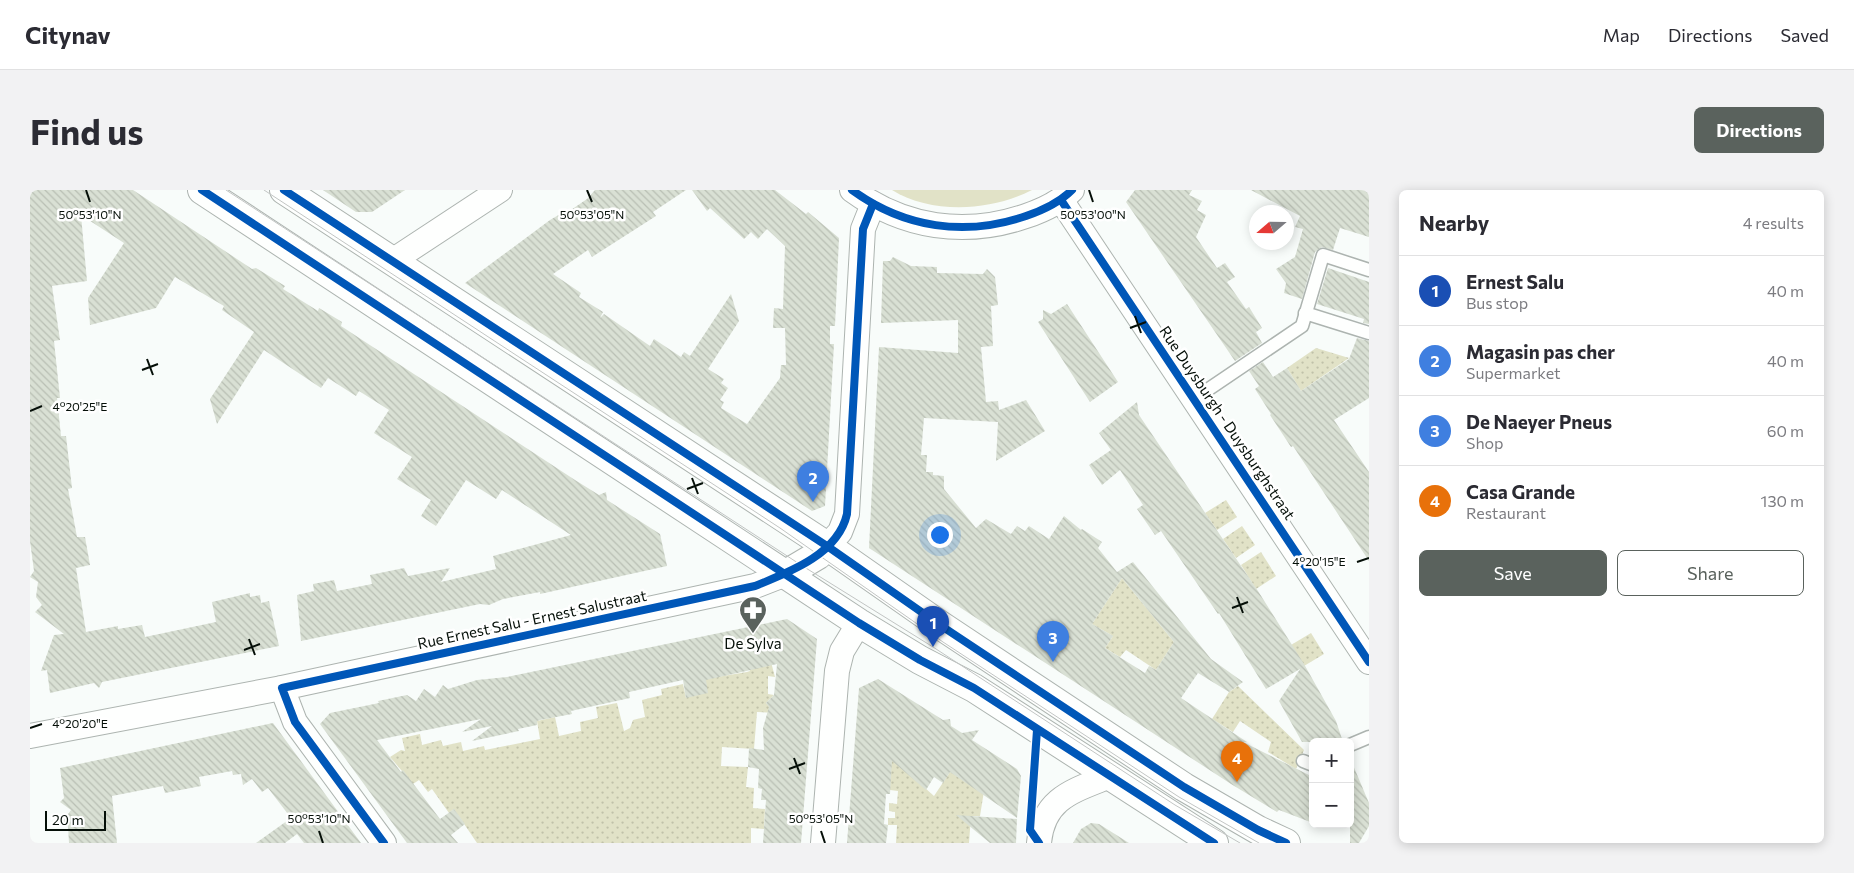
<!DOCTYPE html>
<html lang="en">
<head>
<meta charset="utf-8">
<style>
  body { margin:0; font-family:Commissioner,sans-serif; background:#f2f2f3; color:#2b2b33 }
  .controls { position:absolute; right:15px; bottom:15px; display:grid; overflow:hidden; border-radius:8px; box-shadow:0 2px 12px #0003 }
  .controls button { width:45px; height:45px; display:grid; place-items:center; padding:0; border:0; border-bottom:1px solid #e1e1e2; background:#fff; color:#2b2b33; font:25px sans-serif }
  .compass { position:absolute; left:1219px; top:15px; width:45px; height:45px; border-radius:50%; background:#fff; box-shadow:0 2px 12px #0003; rotate:250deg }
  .scale { position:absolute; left:15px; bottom:12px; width:61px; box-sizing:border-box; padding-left:5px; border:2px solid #050f08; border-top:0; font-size:14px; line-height:18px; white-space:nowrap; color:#050f08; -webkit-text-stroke:4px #fff; paint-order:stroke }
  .you { position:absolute; left:909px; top:344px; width:18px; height:18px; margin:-12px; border:4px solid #fff; border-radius:50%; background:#1a73e8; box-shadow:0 0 0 8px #1a73e833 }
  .badge { display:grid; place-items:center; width:32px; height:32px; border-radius:50%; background:#5a625d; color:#fff; font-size:16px; font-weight:700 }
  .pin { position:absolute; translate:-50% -41px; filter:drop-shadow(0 1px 2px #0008) }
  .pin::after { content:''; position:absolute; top:26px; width:18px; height:15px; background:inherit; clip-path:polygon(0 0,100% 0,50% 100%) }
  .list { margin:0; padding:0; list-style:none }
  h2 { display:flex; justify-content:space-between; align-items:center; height:65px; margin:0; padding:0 20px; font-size:21px }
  h2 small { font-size:16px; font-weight:400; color:#7c7c81 }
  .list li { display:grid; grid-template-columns:32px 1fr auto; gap:15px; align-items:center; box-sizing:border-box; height:70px; padding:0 20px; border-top:1px solid #e1e1e2 }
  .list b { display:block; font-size:19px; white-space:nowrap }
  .list p { margin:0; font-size:16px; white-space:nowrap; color:#7c7c81 }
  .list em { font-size:16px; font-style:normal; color:#7c7c81 }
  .actions { display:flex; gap:10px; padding:15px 20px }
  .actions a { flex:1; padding:11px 0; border:1px solid #5a625d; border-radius:8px; text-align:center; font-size:18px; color:#5a625d }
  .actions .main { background:#5a625d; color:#fff }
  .map { position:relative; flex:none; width:1339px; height:653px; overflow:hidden; border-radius:8px }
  header { display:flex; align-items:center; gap:30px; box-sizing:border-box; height:70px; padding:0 25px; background:#fff; border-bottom:1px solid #e1e1e2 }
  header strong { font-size:24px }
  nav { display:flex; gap:28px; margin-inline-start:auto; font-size:18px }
  .intro { display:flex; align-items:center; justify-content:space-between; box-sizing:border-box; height:120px; padding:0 30px }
  h1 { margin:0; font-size:35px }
  .button { padding:12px 22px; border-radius:8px; background:#5a625d; color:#fff; font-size:18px; font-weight:700 }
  main { display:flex; gap:30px; padding:0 30px }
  aside { flex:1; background:#fff; border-radius:8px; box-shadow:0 2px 12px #0003 }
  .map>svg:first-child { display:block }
  .grass { fill:url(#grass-dots) }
  .park { fill:#e1e2c7 }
  .building { fill:url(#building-back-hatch); fill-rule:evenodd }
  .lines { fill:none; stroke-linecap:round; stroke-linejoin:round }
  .service-casing { stroke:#adb4b0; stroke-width:15 }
  .minor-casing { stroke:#adb4b0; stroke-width:26 }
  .secondary-casing { stroke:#adb4b0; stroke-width:30 }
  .primary-casing { stroke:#adb4b0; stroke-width:30 }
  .service { stroke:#fefffe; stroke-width:12 }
  .minor { stroke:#fefffe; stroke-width:24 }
  .secondary { stroke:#fefffe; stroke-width:28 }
  .primary { stroke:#fefffe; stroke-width:28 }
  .tram { stroke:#c2c5c4; stroke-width:1 }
  .cycleway-casing { stroke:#fff; stroke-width:11 }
  .cycleway { stroke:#0057b8; stroke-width:8 }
  .ticks { fill:none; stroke:#050f08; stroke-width:2 }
  .labels { text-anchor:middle; stroke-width:5; stroke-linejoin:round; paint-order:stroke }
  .street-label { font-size:15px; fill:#050f08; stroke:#fff }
  .poi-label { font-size:15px; fill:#050f08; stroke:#fff }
  .ticks-label { font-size:12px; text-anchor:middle; fill:#050f08; stroke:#fff; stroke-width:5; stroke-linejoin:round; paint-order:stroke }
</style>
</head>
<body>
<header>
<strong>Citynav</strong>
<nav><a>Map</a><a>Directions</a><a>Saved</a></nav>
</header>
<div class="intro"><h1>Find us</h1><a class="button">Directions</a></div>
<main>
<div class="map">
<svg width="1339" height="653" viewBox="0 0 1339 653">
  <defs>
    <pattern id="grass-dots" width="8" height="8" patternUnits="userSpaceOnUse" patternTransform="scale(1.25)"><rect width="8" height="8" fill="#e1e2c7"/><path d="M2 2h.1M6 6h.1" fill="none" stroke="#c0c1a9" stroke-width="1.8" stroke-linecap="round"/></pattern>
    <pattern id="building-back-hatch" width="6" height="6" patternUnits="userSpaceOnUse" patternTransform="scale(1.25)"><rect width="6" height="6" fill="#d9e0d4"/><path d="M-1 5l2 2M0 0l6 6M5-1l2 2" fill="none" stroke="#b9bfb4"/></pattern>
  </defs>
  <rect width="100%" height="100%" fill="#f8fcfa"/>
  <g class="grass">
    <path d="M 1286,158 L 1319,168 L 1271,201 L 1257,178 Z"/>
    <path d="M 1196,310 L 1207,327 L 1187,340 L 1175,323 Z"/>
    <path d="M 1212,336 L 1225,355 L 1206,368 L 1193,349 Z"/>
    <path d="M 1231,362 L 1246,386 L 1226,399 L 1211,375 Z"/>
    <path d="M 1092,388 L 1144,452 L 1126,480 L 1096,460 L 1090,467 L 1075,458 L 1083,446 L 1062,434 Z"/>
    <path d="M 1281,443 L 1294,464 L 1274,476 L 1261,455 Z"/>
    <path d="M 741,472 L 745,487 L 738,486 L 738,504 L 744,505 L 736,513 L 747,523 L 727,522 L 724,559 L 692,557 L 691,576 L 718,577 L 716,597 L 724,598 L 723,618 L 735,619 L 734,639 L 721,638 L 721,653 L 447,653 L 424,619 L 419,623 L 402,599 L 398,602 L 389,590 L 383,594 L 360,567 L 371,560 L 375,561 L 372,548 L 390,544 L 392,555 L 411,550 L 413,556 L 431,552 L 433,561 L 454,556 L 455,560 L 510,549 L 507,531 L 525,527 L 529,546 L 551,541 L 550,532 L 568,528 L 566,517 L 587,513 L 594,541 L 600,538 L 603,530 L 615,527 L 612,510 L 632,505 L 631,499 L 653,494 L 656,508 L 675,489 L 717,482 L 720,481 L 719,477 Z"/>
    <path d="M 1208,496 L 1274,560 L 1266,579 L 1238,562 L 1241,552 L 1210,531 L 1203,542 L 1182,529 L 1199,502 Z"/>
    <path d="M 857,564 L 904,606 L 920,582 L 954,601 L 950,626 L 941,626 L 939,653 L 866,653 L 867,635 L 858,635 L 858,628 L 865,628 L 865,622 L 859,621 L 859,613 L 867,614 L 868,601 L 860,600 Z"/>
  </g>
  <path class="park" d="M 862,0 L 1002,0 C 962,21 902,25 862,0 Z"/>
  <g class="building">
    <path d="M 0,0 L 103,0 L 222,79 L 226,78 L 255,96 L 253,99 L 288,121 L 289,118 L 312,132 L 311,136 L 545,290 L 569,305 L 576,302 L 577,310 L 630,344 L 637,376 L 510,404 L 510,402 L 473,409 L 459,415 L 450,414 L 271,451 L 267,405 L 284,401 L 283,394 L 304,390 L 307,401 L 342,394 L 340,385 L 374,378 L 378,386 L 420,378 L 411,392 L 466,379 L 463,366 L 541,345 L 472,300 L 466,309 L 436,290 L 406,336 L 391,326 L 401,310 L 367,289 L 382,267 L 344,243 L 359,220 L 329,201 L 326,206 L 298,188 L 291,198 L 234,160 L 187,234 L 180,209 L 224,142 L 192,120 L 194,116 L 145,87 L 126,118 L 60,135 L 58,108 L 94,53 L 51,25 L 57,91 L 22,96 L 30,150 L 24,151 L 30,208 L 27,208 L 31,246 L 36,246 L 42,298 L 38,299 L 47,347 L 55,347 L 60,375 L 46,378 L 56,442 L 88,436 L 88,439 L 112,435 L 115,447 L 186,432 L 182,412 L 220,403 L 220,407 L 230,405 L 231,413 L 239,411 L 249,456 L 72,492 L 69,498 L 64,493 L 20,503 L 17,480 L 11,481 L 24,445 L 34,444 L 5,422 L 12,415 L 6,407 L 8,392 L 0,387 L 4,381 L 0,351 Z"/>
    <path d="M 293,0 L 375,0 L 342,22 L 326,22 Z"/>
    <path d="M 565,0 L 656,0 L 623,22 L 626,26 L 562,67 L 558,60 L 523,84 L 551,103 L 549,107 L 573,122 L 570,128 L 574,124 L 620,156 L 624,149 L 651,167 L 654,162 L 660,166 L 701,104 L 709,131 L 678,179 L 694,189 L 691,193 L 698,198 L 690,210 L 694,212 L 691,218 L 717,234 L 750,188 L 751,175 L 756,175 L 755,138 L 743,138 L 744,118 L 753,119 L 755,56 L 737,39 L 728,49 L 721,42 L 714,49 L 680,18 L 677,21 L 662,0 L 745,0 L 776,24 L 778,22 L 809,48 L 805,136 L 800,136 L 800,154 L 804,154 L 795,316 L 782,321 L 435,93 L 520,30 L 532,23 L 538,22 L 557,9 Z"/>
    <path d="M 1105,0 L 1162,0 L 1159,5 L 1172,11 L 1167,20 L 1176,25 L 1166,47 L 1187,78 L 1195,73 L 1205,87 L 1197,92 L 1216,119 L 1219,117 L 1232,138 L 1226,142 L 1232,153 L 1205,171 L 1096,12 Z"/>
    <path d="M 1221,0 L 1339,0 L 1339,47 L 1310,38 L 1303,60 L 1292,57 L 1285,62 L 1272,109 L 1254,103 L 1256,93 L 1246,79 L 1265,67 L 1273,39 L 1265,37 L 1270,26 Z"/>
    <path d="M 863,67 L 881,76 L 907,77 L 907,83 L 953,84 L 957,79 L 965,87 L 968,115 L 961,116 L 963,156 L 951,157 L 956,212 L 968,211 L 969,220 L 996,210 L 1015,241 L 966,271 L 968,232 L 894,228 L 891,265 L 897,265 L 896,282 L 903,282 L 903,285 L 914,286 L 914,299 L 946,338 L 956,329 L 981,344 L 987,336 L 995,341 L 999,336 L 1019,349 L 1034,326 L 1051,340 L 1052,339 L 1072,352 L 1068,358 L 1087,382 L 1103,372 L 1181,469 L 1213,492 L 1199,502 L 1168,483 L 1151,508 L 1217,552 L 1213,552 L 1283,587 L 1283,633 L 1249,620 L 1247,622 L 1201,594 L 839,358 L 849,157 L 928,163 L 928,130 L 851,133 L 853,71 L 860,71 ZM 1092,388 L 1144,452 L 1126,480 L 1119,476 L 1115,483 L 1075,458 L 1083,446 L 1062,434 Z"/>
    <path d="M 1298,78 L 1339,92 L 1339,134 L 1333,133 L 1334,129 L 1287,114 Z"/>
    <path d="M 1037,114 L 1088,192 L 1060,212 L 1008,132 L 1013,129 L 1013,120 L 1021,124 Z"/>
    <path d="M 1327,148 L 1339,151 L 1339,208 L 1304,230 L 1339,282 L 1339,371 L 1263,256 L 1261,257 L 1240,225 L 1241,224 L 1225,199 L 1229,196 L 1219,181 L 1233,172 L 1243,187 L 1257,178 L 1271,201 L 1319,169 Z"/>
    <path d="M 1107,212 L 1109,225 L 1228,401 L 1274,474 L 1306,531 L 1313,552 L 1272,552 L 1249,511 L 1270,479 L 1236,499 L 1189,423 L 1188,424 L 1131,341 L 1125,345 L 1107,319 L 1113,315 L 1090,280 L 1072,295 L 1059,275 L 1081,260 L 1069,243 Z"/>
    <path d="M 757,429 L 787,449 L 771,653 L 733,653 L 736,610 L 731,610 L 732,599 L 728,598 L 729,579 L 718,577 L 719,558 L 734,560 L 733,538 L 739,517 L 736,513 L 744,505 L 747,474 L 676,490 L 678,503 L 656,508 L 653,490 L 599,502 L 600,508 L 541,521 L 542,524 L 510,530 L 507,531 L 507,535 L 488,539 L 489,541 L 442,551 L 462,536 L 432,542 L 451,529 L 347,550 L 371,582 L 373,580 L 410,629 L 424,619 L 435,634 L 421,645 L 428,653 L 377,653 L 290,534 L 300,523 L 349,513 L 348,511 L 377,505 L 386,511 L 394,499 L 405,507 L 413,495 L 418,499 L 447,490 L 477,487 Z"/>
    <path d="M 848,489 L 913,530 L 920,529 L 921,536 L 932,543 L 949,540 L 942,550 L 987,579 L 991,586 L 987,628 L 920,582 L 913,593 L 904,587 L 896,600 L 862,571 L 860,604 L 856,604 L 854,634 L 858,635 L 856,653 L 817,653 L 829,498 Z"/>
    <path d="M 243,533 L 331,653 L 274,653 L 267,644 L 255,653 L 226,653 L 261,628 L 238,598 L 232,602 L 222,589 L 213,595 L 211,584 L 203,585 L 202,581 L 169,587 L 171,596 L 135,603 L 133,596 L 82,606 L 87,653 L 39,653 L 38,636 L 33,631 L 41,620 L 30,612 L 34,608 L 30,578 Z"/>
    <path d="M 1320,568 L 1339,613 L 1339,636 L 1329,653 L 1320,653 Z"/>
    <path d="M 926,625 L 987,629 L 986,653 L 960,653 Z"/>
    <path d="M 1061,633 L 1069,634 L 1099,653 L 1043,653 L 1051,639 Z"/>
  </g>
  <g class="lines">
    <g class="service-casing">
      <g id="service">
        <path d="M 1275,123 L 1339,143"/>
        <path d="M 1164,209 L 1272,136 L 1293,65 L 1339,80"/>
        <path d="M 1320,555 L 1339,547"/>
        <path d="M 1273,571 L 1283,575"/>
      </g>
    </g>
    <g class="minor-casing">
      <g id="minor">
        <path d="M 822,0 C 874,38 935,47 996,26 C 1014,20 1029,13 1042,0"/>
        <path d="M 1031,10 L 1339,472"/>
        <path d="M 362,71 L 470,0"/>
        <path d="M 797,356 L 810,342 L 817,324 L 833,39 L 843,14"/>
        <path d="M 252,498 L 265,532 L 354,653"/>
        <path d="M 0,546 L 252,498 L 725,396 L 756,384"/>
        <path d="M 793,653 L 807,481 L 812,461 L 829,433"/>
        <path d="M 1009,653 C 1013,608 1043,601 1080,586"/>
      </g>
    </g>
    <g class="secondary-casing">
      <path id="secondary" d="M 756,384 L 788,365 L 797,356"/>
    </g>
    <g class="primary-casing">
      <g id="primary">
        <path d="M 172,0 L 829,433 L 890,470 L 944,498 L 1184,653"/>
        <path d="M 254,0 L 797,356 L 910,435 L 1154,597 L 1228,640 L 1256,653"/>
      </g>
    </g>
    <use href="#service" class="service"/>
    <use href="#minor" class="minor"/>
    <use href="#secondary" class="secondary"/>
    <use href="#primary" class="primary"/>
    <g class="tram">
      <path d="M 196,0 L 771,375 L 903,457 L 1145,615 L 1210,653"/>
      <path d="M 234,0 L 750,338 L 913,452 L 1149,607 L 1229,653"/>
    </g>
    <g class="cycleway-casing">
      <g id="cycleway">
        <path d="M 172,0 L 829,433 L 890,470 L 944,498 L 1184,653"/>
        <path d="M 254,0 L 797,356 L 910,435 L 1154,597 L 1228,640 L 1256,653"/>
        <path d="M 822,0 C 874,38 935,47 996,26 C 1014,20 1029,13 1042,0"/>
        <path d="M 1031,10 L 1339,472"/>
        <path d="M 1007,540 L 1000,640 L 1009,653"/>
        <path d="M 354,653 L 265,532 L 252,498 L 725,396 C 760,382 808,364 817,324 L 833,39 L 843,14"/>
      </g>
    </g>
    <use href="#cycleway" class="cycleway"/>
  </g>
  <path class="ticks" d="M 56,0 L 60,12M 557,0 L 562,12M 1059,0 L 1063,12M 1105,126 L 1111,143M 1100,138 L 1116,132M 117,169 L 123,185M 112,180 L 128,174M 0,221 L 12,216M 662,288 L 668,304M 657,299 L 673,293M 1327,372 L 1339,368M 1207,407 L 1213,423M 1202,418 L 1218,412M 219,449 L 225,465M 214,460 L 230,454M 0,538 L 12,534M 764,568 L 770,584M 759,579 L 775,573M 289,641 L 293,653M 791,641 L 795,653"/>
  <defs>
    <g id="pharmacy-pin" transform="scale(1.4375)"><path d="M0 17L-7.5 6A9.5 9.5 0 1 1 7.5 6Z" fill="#5a625d" stroke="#fff"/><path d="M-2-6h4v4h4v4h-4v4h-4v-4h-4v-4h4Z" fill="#fff"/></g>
  </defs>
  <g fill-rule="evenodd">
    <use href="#pharmacy-pin" x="723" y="420"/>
  </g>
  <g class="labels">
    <g class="street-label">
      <text transform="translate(1197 233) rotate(56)" y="5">Rue Duysburgh - Duysburghstraat</text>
      <text transform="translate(502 430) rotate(-12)" y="5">Rue Ernest Salu - Ernest Salustraat</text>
    </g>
    <g class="poi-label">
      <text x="723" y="459">De Sylva</text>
    </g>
  </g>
  <g class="ticks-label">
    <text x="60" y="29">50°53'10"N</text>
    <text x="562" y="29">50°53'05"N</text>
    <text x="1063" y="29">50°53'00"N</text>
    <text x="50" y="221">4°20'25"E</text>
    <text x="1289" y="376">4°20'15"E</text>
    <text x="50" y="538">4°20'20"E</text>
    <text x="289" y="633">50°53'10"N</text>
    <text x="791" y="633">50°53'05"N</text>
  </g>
</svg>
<div class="controls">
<button>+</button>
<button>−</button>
</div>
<svg class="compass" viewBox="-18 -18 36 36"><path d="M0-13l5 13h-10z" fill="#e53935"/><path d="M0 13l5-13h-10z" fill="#7c7c81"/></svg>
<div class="scale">20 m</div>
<div class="you"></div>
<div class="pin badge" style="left:903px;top:457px;background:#1a4fb4">1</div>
<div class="pin badge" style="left:783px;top:312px;background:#3f7fe0">2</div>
<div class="pin badge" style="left:1023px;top:472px;background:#3f7fe0">3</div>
<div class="pin badge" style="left:1207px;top:592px;background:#e8710a">4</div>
</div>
<aside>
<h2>Nearby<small>4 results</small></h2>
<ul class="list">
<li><span class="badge" style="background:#1a4fb4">1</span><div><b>Ernest Salu</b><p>Bus stop</p></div><em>40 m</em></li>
<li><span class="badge" style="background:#3f7fe0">2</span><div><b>Magasin pas cher</b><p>Supermarket</p></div><em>40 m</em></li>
<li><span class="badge" style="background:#3f7fe0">3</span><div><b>De Naeyer Pneus</b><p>Shop</p></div><em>60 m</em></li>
<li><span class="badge" style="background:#e8710a">4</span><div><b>Casa Grande</b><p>Restaurant</p></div><em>130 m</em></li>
</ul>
<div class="actions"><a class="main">Save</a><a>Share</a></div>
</aside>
</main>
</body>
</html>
